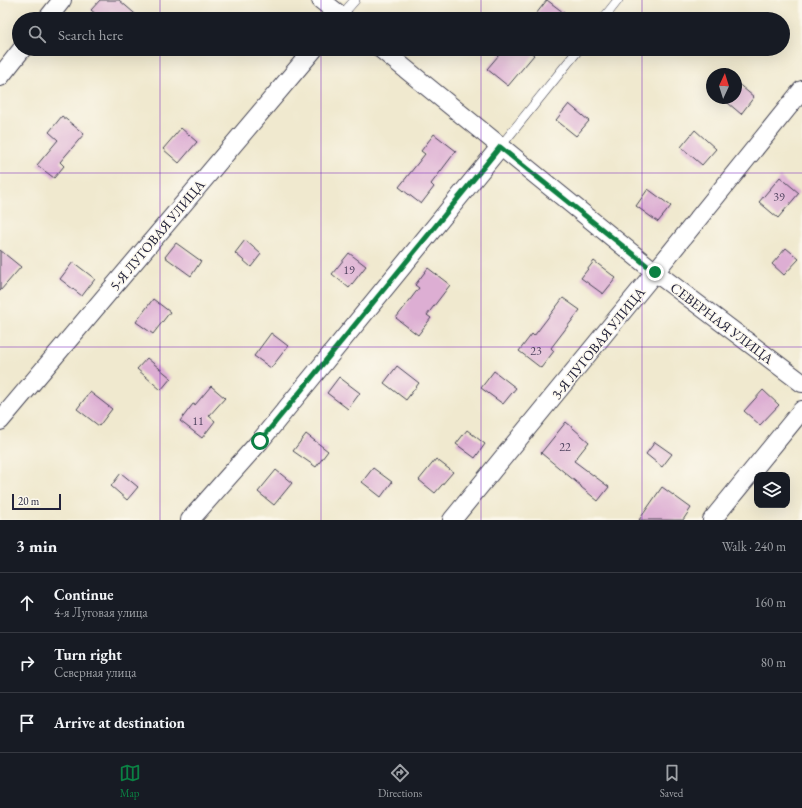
<!DOCTYPE html>
<html lang="en">
<head>
<meta charset="utf-8">
<style>
  body { margin:0; font-family:"EB Garamond",serif; background:#242831; color:#f1f3f6 }
  .controls { position:absolute; right:12px; bottom:12px; display:grid; overflow:hidden; border-radius:8px; box-shadow:0 4px 16px #0002 }
  .controls button { width:36px; height:36px; display:grid; place-items:center; padding:0; border:0; border-bottom:1px solid #363941; background:#171b24; color:#f1f3f6; font:20px sans-serif }
  .compass { position:absolute; left:706px; top:68px; width:36px; height:36px; border-radius:50%; background:#171b24; box-shadow:0 4px 16px #0002; rotate:4deg }
  .scale { position:absolute; left:12px; bottom:10px; width:49px; box-sizing:border-box; padding-left:4px; border:2px solid #22223b; border-top:0; font-size:11px; line-height:14px; white-space:nowrap; color:#22223b; -webkit-text-stroke:3px #fbf7ec; paint-order:stroke }
  .stop { position:absolute; width:12px; height:12px; margin:-9px; border:3px solid #0b8043; border-radius:50%; background:#fff }
  .stop.end { background:#0b8043; border-color:#fff; box-shadow:0 1px 4px #0008 }
  .list { margin:0; padding:0; list-style:none }
  h2 { display:flex; justify-content:space-between; align-items:center; height:52px; margin:0; padding:0 16px; font-size:17px }
  h2 small { font-size:13px; font-weight:400; color:#9ea1a6 }
  .list li { display:grid; grid-template-columns:26px 1fr auto; gap:12px; align-items:center; box-sizing:border-box; height:60px; padding:0 16px; border-top:1px solid #363941 }
  .list b { display:block; font-size:15px; white-space:nowrap }
  .list p { margin:0; font-size:13px; white-space:nowrap; color:#9ea1a6 }
  .list em { font-size:13px; font-style:normal; color:#9ea1a6 }
  .icon { flex:none; width:22px; height:22px; fill:none; stroke:currentColor; stroke-width:2; stroke-linecap:round; stroke-linejoin:round }
  .map { position:relative; flex:none; width:802px; height:520px; overflow:hidden }
  .search { position:absolute; background:#171b24; box-shadow:0 4px 16px #0002; left:12px; right:12px; top:12px; height:44px; display:flex; align-items:center; gap:10px; box-sizing:border-box; padding:0 14px; border-radius:22px; color:#9ea1a6; font-size:15px }
  .sheet { height:232px; background:#171b24 }
  nav { display:flex; justify-content:space-around; align-items:center; box-sizing:border-box; height:56px; border-top:1px solid #363941; background:#171b24; font-size:11px; color:#9ea1a6 }
  nav a { display:grid; justify-items:center; gap:2px }
  nav .on { color:#0b8043 }
  .map>svg:first-child { display:block }
  .building { fill:#ddaed3 }
  .lines { fill:none; stroke-linecap:round; stroke-linejoin:round }
  .lane-casing { stroke:#414051; stroke-width:10 }
  .street-casing { stroke:#414051; stroke-width:20 }
  .lane { stroke:#fff; stroke-width:9 }
  .street { stroke:#fff; stroke-width:18 }
  .route { stroke:#0b8043; stroke-width:5 }
  .grid { fill:none; stroke:#7b2cbf; stroke-width:1; stroke-opacity:0.55 }
  .labels { text-anchor:middle; stroke-width:3; stroke-linejoin:round; paint-order:stroke }
  .number-label { font-size:12px; fill:#514561 }
  .street-label { font-size:14px; fill:#22223b; stroke:#fbf7ec }
</style>
</head>
<body>
<div class="map">
<svg width="802" height="520" viewBox="0 0 802 520">
  <rect width="100%" height="100%" fill="#fbf7ec"/>
  <filter id="ink" filterUnits="userSpaceOnUse"><feTurbulence type="fractalNoise" baseFrequency=".025" numOctaves="2"/><feDisplacementMap in="SourceGraphic" scale="8" xChannelSelector="R" yChannelSelector="G"/><feConvolveMatrix kernelMatrix="1 2 1 2 8 2 1 2 1" color-interpolation-filters="sRGB"/></filter>
  <filter id="wash" filterUnits="userSpaceOnUse"><feTurbulence type="fractalNoise" baseFrequency=".012" numOctaves="4" result="noise"/><feDisplacementMap in="SourceGraphic" scale="16" xChannelSelector="R" yChannelSelector="G"/><feGaussianBlur stdDeviation="0.9" result="paint"/><feColorMatrix in="noise" values="0 0 0 0 0 0 0 0 0 0 0 0 0 0 0 0 0 1.4 0 .05"/><feComposite in="paint" operator="in"/></filter>
  <g filter="url(#wash)">
    <rect width="100%" height="100%" fill="#f0e9cf"/>
    <g id="blocks">
      <g class="building">
        <path d="M 100,0 L 119,0 L 141,19 L 102,19 L 91,10 Z"/>
        <path d="M 547,0 L 572,19 L 532,19 Z"/>
        <path d="M 504,49 L 527,49 L 534,55 L 508,86 L 487,69 Z"/>
        <path d="M 736,82 L 754,97 L 741,114 L 722,98 L 736,98 Z"/>
        <path d="M 569,104 L 589,121 L 576,136 L 556,120 Z"/>
        <path d="M 62,116 L 84,134 L 60,162 L 64,166 L 54,178 L 37,165 L 58,140 L 49,132 Z"/>
        <path d="M 181,128 L 197,142 L 179,163 L 163,149 Z"/>
        <path d="M 695,130 L 716,149 L 702,165 L 681,147 Z"/>
        <path d="M 434,134 L 456,151 L 431,184 L 434,187 L 421,204 L 399,187 L 425,154 L 421,151 Z"/>
        <path d="M 780,177 L 799,193 L 778,218 L 759,202 Z"/>
        <path d="M 648,189 L 671,206 L 658,222 L 636,206 Z"/>
        <path d="M 245,240 L 261,254 L 251,267 L 235,253 Z"/>
        <path d="M 176,243 L 201,261 L 191,276 L 165,257 Z"/>
        <path d="M 786,248 L 799,259 L 784,275 L 772,264 Z"/>
        <path d="M 0,250 L 21,267 L 0,291 Z"/>
        <path d="M 349,253 L 366,266 L 349,288 L 332,274 Z"/>
        <path d="M 594,261 L 616,278 L 603,294 L 581,278 Z"/>
        <path d="M 73,262 L 95,279 L 82,296 L 60,279 Z"/>
        <path d="M 428,268 L 450,285 L 427,315 L 431,318 L 418,335 L 396,318 L 419,288 L 415,285 Z"/>
        <path d="M 563,298 L 580,310 L 551,348 L 554,351 L 541,368 L 519,351 L 532,334 L 534,336 Z"/>
        <path d="M 153,299 L 170,312 L 153,334 L 136,322 Z"/>
        <path d="M 271,333 L 288,346 L 271,368 L 254,356 Z"/>
        <path d="M 147,358 L 171,378 L 161,390 L 137,369 Z"/>
        <path d="M 397,366 L 419,383 L 406,400 L 384,383 Z"/>
        <path d="M 494,371 L 516,388 L 503,404 L 481,388 Z"/>
        <path d="M 339,377 L 360,393 L 348,409 L 327,393 Z"/>
        <path d="M 211,386 L 225,398 L 209,416 L 215,421 L 202,438 L 180,421 L 193,404 L 195,405 Z"/>
        <path d="M 763,390 L 779,405 L 760,425 L 744,411 Z"/>
        <path d="M 90,392 L 112,409 L 99,426 L 77,409 Z"/>
        <path d="M 566,422 L 589,442 L 574,461 L 609,487 L 598,501 L 581,487 L 581,486 L 541,453 Z"/>
        <path d="M 467,430 L 485,444 L 475,458 L 456,444 Z"/>
        <path d="M 306,434 L 328,451 L 316,467 L 293,451 Z"/>
        <path d="M 655,442 L 672,454 L 662,467 L 646,454 Z"/>
        <path d="M 436,459 L 453,472 L 435,493 L 419,480 Z"/>
        <path d="M 373,468 L 392,482 L 381,497 L 362,482 Z"/>
        <path d="M 276,470 L 292,483 L 274,505 L 258,492 Z"/>
        <path d="M 121,473 L 138,487 L 127,500 L 111,486 Z"/>
        <path d="M 662,487 L 691,508 L 683,520 L 639,520 Z"/>
      </g>
    </g>
  </g>
  <g filter="url(#ink)">
    <use href="#blocks" fill-opacity="0" stroke="#414051" stroke-width="1"/>
    <g class="lines">
      <g class="lane-casing">
        <g id="lane">
          <path d="M 341,16 L 355,0"/>
          <path d="M 603,19 L 618,0"/>
          <path d="M 500,147 L 579,49"/>
        </g>
      </g>
      <g class="street-casing">
        <g id="street">
          <path d="M 321,0 L 345,19"/>
          <path d="M 47,19 L 62,0"/>
          <path d="M 381,49 L 655,272 L 802,383"/>
          <path d="M 0,77 L 22,49"/>
          <path d="M 0,421 L 314,49"/>
          <path d="M 190,520 L 260,441 L 500,147"/>
          <path d="M 452,520 L 655,272 L 802,90"/>
          <path d="M 712,520 L 802,410"/>
        </g>
      </g>
      <use href="#lane" class="lane"/>
      <use href="#street" class="street"/>
    </g>
  </g>
  <g class="lines" filter="url(#ink)">
    <path class="route" d="M 260,441 L 500,147 L 655,272"/>
  </g>
  <path class="grid" d="M 160,0 L 160,19M 321,0 L 321,19M 481,0 L 481,19M 642,0 L 642,19M 160,49 L 160,520M 321,49 L 321,520M 481,49 L 481,520M 642,49 L 642,520M 0,173 L 802,173M 0,347 L 802,347"/>
  <g class="labels">
    <g class="number-label">
      <text x="779" y="201">39</text>
      <text x="349" y="274">19</text>
      <text x="536" y="355">23</text>
      <text x="198" y="425">11</text>
      <text x="565" y="451">22</text>
    </g>
    <g class="street-label">
      <text transform="translate(157 235) rotate(-50)" y="5">5-Я ЛУГОВАЯ УЛИЦА</text>
      <text transform="translate(722 323) rotate(37)" y="5">СЕВЕРНАЯ УЛИЦА</text>
      <text transform="translate(598 343) rotate(-51)" y="5">3-Я ЛУГОВАЯ УЛИЦА</text>
    </g>
  </g>
</svg>
<div class="controls">
<button><svg class="icon" aria-label="layers" viewBox="0 0 24 24"><path d="M12 4l9 5-9 5-9-5zM3 14l9 5 9-5"/></svg></button>
</div>
<svg class="compass" viewBox="-18 -18 36 36"><path d="M0-13l5 13h-10z" fill="#e53935"/><path d="M0 13l5-13h-10z" fill="#9ea1a6"/></svg>
<div class="scale">20 m</div>
<div class="stop" style="left:260px;top:441px"></div>
<div class="stop end" style="left:655px;top:272px"></div>
<div class="search"><svg class="icon" aria-label="search" viewBox="0 0 24 24"><circle cx="10" cy="10" r="6"/><path d="M15 15l6 6"/></svg>Search here</div>
</div>
<section class="sheet">
<h2>3 min<small>Walk · 240 m</small></h2>
<ul class="list">
<li><svg class="icon" aria-label="ahead" viewBox="0 0 24 24"><path d="M12 20V5M6 11l6-6 6 6"/></svg><div><b>Continue</b><p>4-я Луговая улица</p></div><em>160 m</em></li>
<li><svg class="icon" aria-label="right" viewBox="0 0 24 24"><path d="M7 20v-9h11M14 6l5 5-5 5"/></svg><div><b>Turn right</b><p>Северная улица</p></div><em>80 m</em></li>
<li><svg class="icon" aria-label="arrive" viewBox="0 0 24 24"><path d="M6 21V4h12l-3 4 3 4H6"/></svg><div><b>Arrive at destination</b></div></li>
</ul>
</section>
<nav>
<a class="on"><svg class="icon" aria-label="map" viewBox="0 0 24 24"><path d="M3 6l6-2 6 2 6-2v14l-6 2-6-2-6 2zM9 4v14M15 6v14"/></svg>Map</a>
<a><svg class="icon" aria-label="directions" viewBox="0 0 24 24"><path d="M12 3l9 9-9 9-9-9zM9 14v-3h6M13 9l2 2-2 2"/></svg>Directions</a>
<a><svg class="icon" aria-label="saved" viewBox="0 0 24 24"><path d="M7 4h10v16l-5-4-5 4z"/></svg>Saved</a>
</nav>
</body>
</html>
